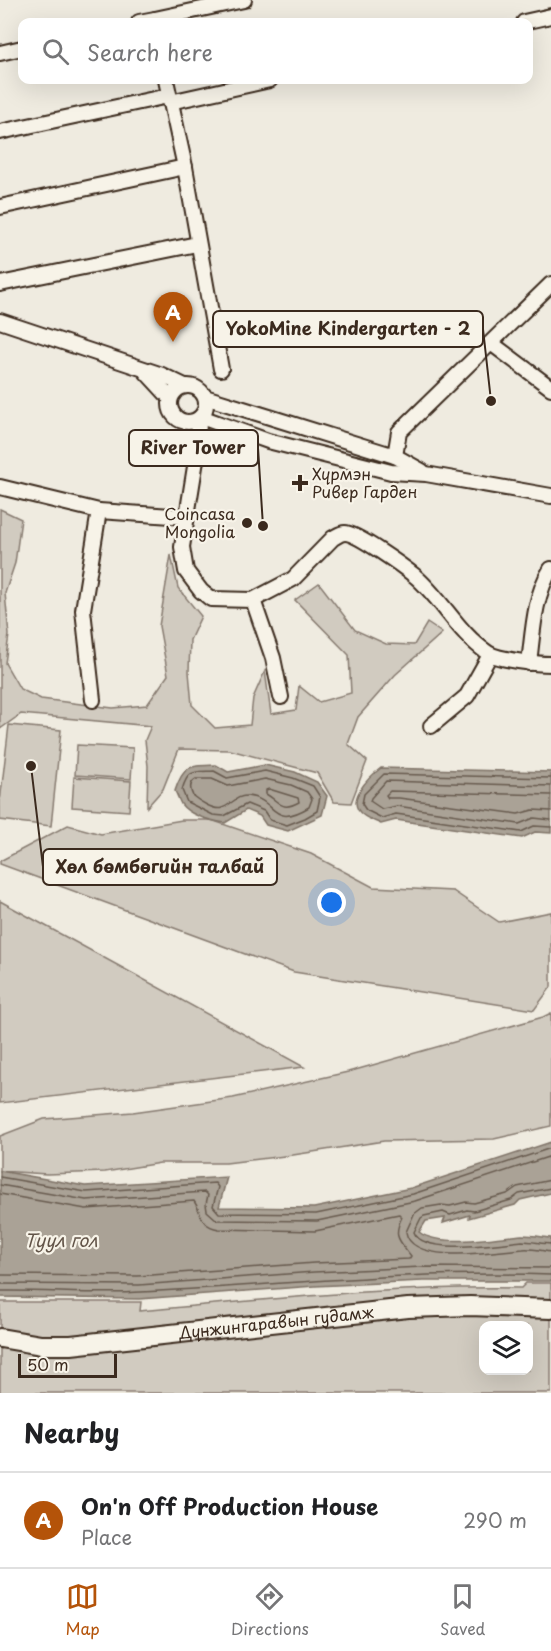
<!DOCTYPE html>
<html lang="en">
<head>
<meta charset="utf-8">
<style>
  body { margin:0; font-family:"Playpen Sans",sans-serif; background:#f6f6f6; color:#202124 }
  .controls { position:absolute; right:18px; bottom:18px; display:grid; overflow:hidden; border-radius:12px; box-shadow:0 6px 24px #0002 }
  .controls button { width:54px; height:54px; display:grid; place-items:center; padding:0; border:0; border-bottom:2px solid #e0e0e0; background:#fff; color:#202124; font:30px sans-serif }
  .scale { position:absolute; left:18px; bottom:15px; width:99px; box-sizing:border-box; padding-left:6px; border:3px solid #3b2a1e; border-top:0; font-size:16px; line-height:21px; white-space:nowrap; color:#3b2a1e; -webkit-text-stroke:4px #f7f3e8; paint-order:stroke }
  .you { position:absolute; left:332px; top:903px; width:21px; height:21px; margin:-15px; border:4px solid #fff; border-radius:50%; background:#1a73e8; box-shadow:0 0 0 9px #1a73e833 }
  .badge { display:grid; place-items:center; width:39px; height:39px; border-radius:50%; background:#b45309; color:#fff; font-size:20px; font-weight:700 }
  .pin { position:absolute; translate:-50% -50px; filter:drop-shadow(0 2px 3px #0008) }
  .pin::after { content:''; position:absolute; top:32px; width:21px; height:18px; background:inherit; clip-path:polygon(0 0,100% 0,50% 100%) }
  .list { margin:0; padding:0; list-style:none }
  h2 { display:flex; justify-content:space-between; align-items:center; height:78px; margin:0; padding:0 24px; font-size:26px }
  h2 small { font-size:20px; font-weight:400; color:#757577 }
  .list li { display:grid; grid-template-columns:39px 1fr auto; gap:18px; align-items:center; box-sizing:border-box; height:96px; padding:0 24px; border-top:2px solid #e0e0e0 }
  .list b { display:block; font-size:22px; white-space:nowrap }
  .list p { margin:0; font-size:20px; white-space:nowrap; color:#757577 }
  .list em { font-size:20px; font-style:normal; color:#757577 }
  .icon { flex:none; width:33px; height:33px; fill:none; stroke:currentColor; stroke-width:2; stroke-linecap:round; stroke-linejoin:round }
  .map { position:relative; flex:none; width:551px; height:1393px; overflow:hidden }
  .search { position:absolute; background:#fff; box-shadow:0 6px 24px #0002; left:18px; right:18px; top:18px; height:66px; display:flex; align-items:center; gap:15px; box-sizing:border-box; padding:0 21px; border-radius:12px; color:#757577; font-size:22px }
  .sheet { height:174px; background:#fff }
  nav { display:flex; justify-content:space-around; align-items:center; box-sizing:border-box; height:84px; border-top:2px solid #e0e0e0; background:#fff; font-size:16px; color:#757577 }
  nav a { display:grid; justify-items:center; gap:3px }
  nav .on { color:#b45309 }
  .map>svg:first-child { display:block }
  .green { fill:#d1cbc0; stroke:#867a6f; stroke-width:1.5; fill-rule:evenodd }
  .water { fill:#aaa296; stroke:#7e7266; stroke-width:1.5 }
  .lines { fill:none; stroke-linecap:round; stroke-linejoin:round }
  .shore { stroke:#675a4e; stroke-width:1.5 }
  .minor-casing { stroke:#3b2a1e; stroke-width:18 }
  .major-casing { stroke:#3b2a1e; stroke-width:22 }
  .minor { stroke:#f7f3e8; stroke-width:14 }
  .major { stroke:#f7f3e8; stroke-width:18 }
  .poi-dot { fill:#3b2a1e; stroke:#f7f3e8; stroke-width:2 }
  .labels { text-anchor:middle; stroke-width:4.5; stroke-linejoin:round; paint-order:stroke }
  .poi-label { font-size:16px; fill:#3b2a1e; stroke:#f7f3e8; text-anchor:start }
  .street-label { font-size:16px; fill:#3b2a1e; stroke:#f7f3e8 }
  .water-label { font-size:18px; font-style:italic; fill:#625448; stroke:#f7f3e8 }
  .leader { fill:none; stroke:#3b2a1e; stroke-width:2 }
  .callout-dot { fill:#3b2a1e; stroke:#f7f3e8; stroke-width:2 }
  .callout { fill:#f7f3e8; stroke:#3b2a1e; stroke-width:2 }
  .callout-label { font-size:18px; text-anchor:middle; font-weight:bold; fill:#3b2a1e }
</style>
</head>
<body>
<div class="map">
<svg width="551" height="1393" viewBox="0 0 551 1393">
  <rect width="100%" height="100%" fill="#efebe0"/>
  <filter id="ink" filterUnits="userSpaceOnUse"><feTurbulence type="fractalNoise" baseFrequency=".0167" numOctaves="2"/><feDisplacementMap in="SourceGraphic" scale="12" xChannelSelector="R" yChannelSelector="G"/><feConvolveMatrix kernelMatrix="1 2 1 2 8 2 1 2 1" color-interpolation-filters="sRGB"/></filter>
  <g filter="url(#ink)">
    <g class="green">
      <path d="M 0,509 L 21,519 L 15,563 L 5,593 L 9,635 L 5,663 L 20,689 L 41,699 L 113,708 L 147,705 L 168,675 L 159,626 L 171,555 L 178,588 L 201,616 L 190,640 L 189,672 L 192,705 L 215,728 L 250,725 L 253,698 L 265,671 L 271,714 L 296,710 L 299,686 L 319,702 L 351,693 L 349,655 L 295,600 L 319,583 L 355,630 L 386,644 L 414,645 L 427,623 L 442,633 L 395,675 L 358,717 L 348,744 L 367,761 L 351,803 L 334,802 L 317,773 L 230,750 L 179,749 L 163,789 L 147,807 L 148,766 L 145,740 L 151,726 L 21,714 L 0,729 Z"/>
      <path d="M 9,725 L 61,730 L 51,826 L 0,820 L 0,802 Z"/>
      <path d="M 77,745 L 133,748 L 131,779 L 75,775 Z"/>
      <path d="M 74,777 L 131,781 L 129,811 L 72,807 Z"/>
      <path d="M 182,820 L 211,820 L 311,854 L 373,887 L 453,891 L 499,922 L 551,912 L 551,987 L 534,1010 L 294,972 L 0,864 L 0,861 L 68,825 L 101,834 Z"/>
      <path d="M 0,901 L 304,1067 L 0,1103 Z"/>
      <path d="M 551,1013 L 551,1126 L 494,1139 L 384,1141 L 293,1155 L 226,1163 L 160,1163 L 105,1172 L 47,1174 L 0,1171 L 0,1136 L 44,1119 L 133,1112 L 233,1098 L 348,1072 L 543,1017 Z"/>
      <path d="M 526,1283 L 551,1283 L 551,1393 L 0,1393 L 0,1302 L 141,1302 L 140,1311 C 267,1299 394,1286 521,1288 ZM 484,1326 L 528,1326 L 528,1370 L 484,1370 Z"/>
    </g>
    <g class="water">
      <path d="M 216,765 L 228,772 L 265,765 L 295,772 L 317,782 L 327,796 L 322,815 L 288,831 L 266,825 L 260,816 L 246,810 L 225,823 C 212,821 190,816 181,804 C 179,800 177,795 175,791 C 184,764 190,766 216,765 Z"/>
      <path d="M 381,768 L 551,772 L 551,833 L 535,832 L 522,838 L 396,820 L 381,824 C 375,821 368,819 363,815 C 344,801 369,777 381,768 Z"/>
      <path d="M 551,1142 L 551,1193 L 520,1200 L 515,1205 L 469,1218 L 470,1215 L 443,1223 L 445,1218 L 426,1221 L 419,1232 C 439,1248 497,1237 522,1235 C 532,1235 542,1237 551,1238 L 551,1281 L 423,1281 L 315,1286 L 139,1299 L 0,1297 L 0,1171 L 85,1186 L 227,1177 L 219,1207 L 314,1208 L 411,1188 Z"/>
    </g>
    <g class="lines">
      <g class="shore">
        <path d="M 214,771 L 227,778 L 265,771 L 293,778 L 313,786 L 320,797 L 317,811 L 305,818 L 287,825 L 270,820 L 264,811 L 247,804 L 224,816 L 213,815 L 187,802 L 182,790 C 188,769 194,772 214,771 Z"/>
        <path d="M 551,778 L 384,774 L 364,794 L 362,804 L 366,810 L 382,818 L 396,814 L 521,832 L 534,826 L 551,827"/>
        <path d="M 196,779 L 212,779 L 228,786 L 265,779 L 291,785 L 307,792 L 312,799 L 309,807 C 270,830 278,799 247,796 C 237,795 231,805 222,808 C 214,811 199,801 193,796 C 190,790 189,783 196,779 Z"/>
        <path d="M 551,786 L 386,781 L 371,798 L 370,801 L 382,809 L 397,806 L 519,824 L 534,818 L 551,820"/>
        <path d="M 269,789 L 298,798 L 299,802 C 281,812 280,802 266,794 L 266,790 Z"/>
        <path d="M 551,795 L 390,791 L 386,795 L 388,798 L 399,798 L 518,814 L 533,810 L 551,811"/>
        <path d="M 0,1177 L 86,1192 L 215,1183 L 218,1187 L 213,1206 L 219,1213 L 316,1214 L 413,1194 L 551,1148"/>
        <path d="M 551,1180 L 517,1187 L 507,1194 L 474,1203 L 466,1202 L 450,1206 L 441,1205 L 422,1208 L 414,1214 L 406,1232 C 411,1266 498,1251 523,1249 C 532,1248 542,1251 551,1252"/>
        <path d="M 0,1185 L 86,1200 L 205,1192 L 208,1195 L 206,1204 L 207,1211 L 217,1220 L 317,1221 L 415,1201 L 551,1156"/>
        <path d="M 551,1188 L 519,1194 L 511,1200 L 474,1211 L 467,1210 L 450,1215 L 443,1212 L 424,1216 L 421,1218 L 414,1232 C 422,1256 501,1243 522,1241 C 532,1241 542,1244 551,1244"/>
        <path d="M 0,1194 L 86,1209 L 194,1201 C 203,1214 198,1225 219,1229 L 315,1231 L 399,1214 L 402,1217 C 392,1237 400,1241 411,1256 L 409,1259 L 314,1263 L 138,1276 L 0,1275"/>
        <path d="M 0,1284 L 139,1285 L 314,1272 L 422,1267 L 551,1268"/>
        <path d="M 0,1291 C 47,1290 94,1295 141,1292 C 278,1285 414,1270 551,1275"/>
      </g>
      <g class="minor-casing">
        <g id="minor">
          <path d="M 155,19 L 244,0"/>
          <path d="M 139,22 L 155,19 L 155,22"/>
          <path d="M 524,22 L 551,16"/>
          <path d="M 0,53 L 22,48"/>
          <path d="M 166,80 L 185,167 L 221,369"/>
          <path d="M 170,102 L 270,80"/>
          <path d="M 0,132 L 168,96"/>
          <path d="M 0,207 L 185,167"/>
          <path d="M 0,284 L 197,244"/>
          <path d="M 0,321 L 162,375 L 185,386"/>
          <path d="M 491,343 L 551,388"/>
          <path d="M 146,372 L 170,398"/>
          <circle cx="188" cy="404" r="18"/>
          <path d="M 205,397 L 395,456 L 422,471"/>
          <path d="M 201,417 L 268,441 L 391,472 L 426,474 L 551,496"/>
          <path d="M 199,419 L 198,448 L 182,547 L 186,571 L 201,591 L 211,599 L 253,600 L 293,579 L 333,538 C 337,536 340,533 345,533 C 357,533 405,568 415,576 C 442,599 458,633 488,653 C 499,660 537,664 551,664"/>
          <path d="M 395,456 L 399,432 L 551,284"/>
          <path d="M 0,487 L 99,511 L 186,517"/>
          <path d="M 253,600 L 273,658 L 281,697"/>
          <path d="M 529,663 C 533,632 534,596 551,569"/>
          <path d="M 93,700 L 83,610 L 99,511"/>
          <path d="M 431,726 L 467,696 L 490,655"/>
        </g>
      </g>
      <g class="major-casing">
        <g id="major">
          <path id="s1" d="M 0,1338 L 41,1345 L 71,1345 L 408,1308 L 470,1306 L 551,1309"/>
        </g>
      </g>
      <use href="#minor" class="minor"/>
      <use href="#major" class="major"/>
    </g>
  </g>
  <g class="poi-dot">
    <path d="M297 474h6v6h6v6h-6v6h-6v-6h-6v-6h6z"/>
    <circle cx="247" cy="523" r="6"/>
  </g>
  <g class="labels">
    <g class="poi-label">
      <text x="312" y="480">Хүрмэн<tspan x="312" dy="18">Ривер Гарден</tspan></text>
      <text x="235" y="520" text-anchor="end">Coincasa<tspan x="235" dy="18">Mongolia</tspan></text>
    </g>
    <g class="street-label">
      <text dy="6" stroke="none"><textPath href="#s1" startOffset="278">Дүнжингаравын гудамж</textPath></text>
    </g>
    <g class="water-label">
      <text x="61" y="1247">Туул гол</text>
    </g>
  </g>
  <path class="leader" d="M491 401L483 329M263 526L258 448M31 766L43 867"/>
  <g class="callout-dot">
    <circle cx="491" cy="401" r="6"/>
    <circle cx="263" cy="526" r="6"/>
    <circle cx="31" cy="766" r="6"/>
  </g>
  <g class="callout">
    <rect x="213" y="311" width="270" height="36" rx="6"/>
    <rect x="129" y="430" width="129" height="36" rx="6"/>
    <rect x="43" y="849" width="234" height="36" rx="6"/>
  </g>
  <g class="callout-label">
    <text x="348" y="335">YokoMine Kindergarten - 2</text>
    <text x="193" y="454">River Tower</text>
    <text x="160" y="873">Хөл бөмбөгийн талбай</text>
  </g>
</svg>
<div class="controls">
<button><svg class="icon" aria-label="layers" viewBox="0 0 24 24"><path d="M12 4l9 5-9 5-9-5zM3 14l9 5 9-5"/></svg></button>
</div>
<div class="scale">50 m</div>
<div class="you"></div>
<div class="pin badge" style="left:173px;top:342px">A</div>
<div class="search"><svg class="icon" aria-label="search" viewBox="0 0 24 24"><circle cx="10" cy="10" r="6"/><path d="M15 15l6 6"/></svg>Search here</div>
</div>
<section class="sheet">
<h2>Nearby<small></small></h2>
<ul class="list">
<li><span class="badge">A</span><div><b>On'n Off Production House</b><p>Place</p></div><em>290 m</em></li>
</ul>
</section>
<nav>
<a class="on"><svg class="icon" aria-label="map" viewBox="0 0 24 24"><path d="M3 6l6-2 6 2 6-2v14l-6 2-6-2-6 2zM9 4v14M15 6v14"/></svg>Map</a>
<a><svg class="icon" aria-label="directions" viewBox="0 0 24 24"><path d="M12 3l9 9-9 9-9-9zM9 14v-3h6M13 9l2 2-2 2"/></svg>Directions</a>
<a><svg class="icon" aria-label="saved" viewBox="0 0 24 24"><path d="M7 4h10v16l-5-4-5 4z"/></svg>Saved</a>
</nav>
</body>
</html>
